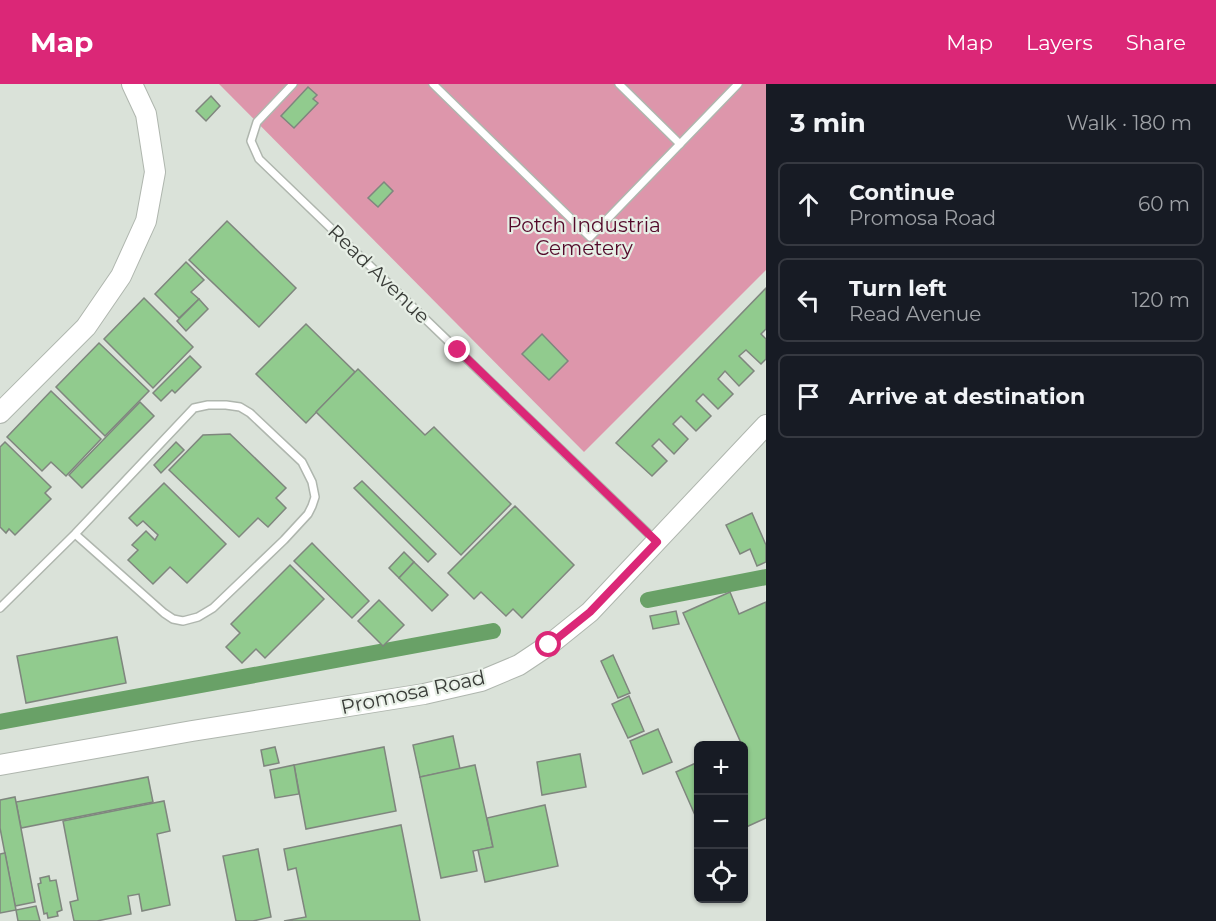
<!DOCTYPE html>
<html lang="en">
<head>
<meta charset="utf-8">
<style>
  body { margin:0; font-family:Montserrat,sans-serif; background:#20242c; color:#f1f3f6 }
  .controls { position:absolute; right:18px; bottom:18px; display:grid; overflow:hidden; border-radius:9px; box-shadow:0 2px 4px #0004 }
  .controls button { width:54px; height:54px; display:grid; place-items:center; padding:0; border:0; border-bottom:2px solid #363941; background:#171b24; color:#f1f3f6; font:30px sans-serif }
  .stop { position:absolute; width:18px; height:18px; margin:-14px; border:4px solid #db2777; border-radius:50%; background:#fff }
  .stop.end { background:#db2777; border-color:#fff; box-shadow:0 2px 6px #0008 }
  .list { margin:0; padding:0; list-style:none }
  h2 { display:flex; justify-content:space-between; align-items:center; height:78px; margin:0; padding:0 24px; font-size:26px }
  h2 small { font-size:20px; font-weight:400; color:#9ea1a6 }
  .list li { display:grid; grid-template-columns:39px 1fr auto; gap:18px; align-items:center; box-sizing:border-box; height:84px; margin:0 12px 12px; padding:0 12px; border:2px solid #363941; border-radius:9px }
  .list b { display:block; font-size:22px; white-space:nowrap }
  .list p { margin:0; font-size:20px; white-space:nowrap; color:#9ea1a6 }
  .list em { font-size:20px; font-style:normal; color:#9ea1a6 }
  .icon { flex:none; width:33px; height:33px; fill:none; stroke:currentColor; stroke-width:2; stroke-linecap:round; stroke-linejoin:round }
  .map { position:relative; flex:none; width:766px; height:837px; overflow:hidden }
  header { display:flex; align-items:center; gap:36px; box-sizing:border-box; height:84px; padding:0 30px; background:#db2777; color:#fff }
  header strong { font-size:28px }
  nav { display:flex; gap:33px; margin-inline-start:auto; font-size:21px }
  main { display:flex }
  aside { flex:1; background:#171b24 }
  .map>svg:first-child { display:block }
  .green { fill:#dd96ab }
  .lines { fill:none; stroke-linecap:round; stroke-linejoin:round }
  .canal { stroke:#69a167; stroke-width:16 }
  .building { fill:#91cb8e; stroke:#7f867e; stroke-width:1.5 }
  .lane-casing { stroke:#afb6ae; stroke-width:10 }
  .secondary-casing { stroke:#afb6ae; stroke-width:22 }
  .lane { stroke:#fff; stroke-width:7 }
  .secondary { stroke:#fff; stroke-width:20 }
  .route { stroke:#db2777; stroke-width:8 }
  .labels { text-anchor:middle; stroke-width:4.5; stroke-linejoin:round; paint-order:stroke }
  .park-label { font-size:20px; fill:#530a2a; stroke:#e7efe6 }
  .street-label { font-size:20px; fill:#3a3d39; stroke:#e7efe6 }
</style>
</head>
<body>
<header>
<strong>Map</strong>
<nav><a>Map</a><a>Layers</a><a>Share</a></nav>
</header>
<main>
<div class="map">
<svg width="766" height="837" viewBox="0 0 766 837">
  <rect width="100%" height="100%" fill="#dae2d9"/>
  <path class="green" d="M 219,0 L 766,0 L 766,186 L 584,368 Z"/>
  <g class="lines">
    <g class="canal">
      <path d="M 648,516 L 766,493"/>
      <path d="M 0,638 L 493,547"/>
    </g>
  </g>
  <g class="building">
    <path d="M 308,3 L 317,11 L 313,15 L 318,19 L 294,44 L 281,32 Z"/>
    <path d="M 211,12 L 220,22 L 206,37 L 196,27 Z"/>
    <path d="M 384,98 L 393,107 L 378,123 L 368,114 Z"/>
    <path d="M 227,137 L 296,204 L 259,243 L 189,176 Z"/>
    <path d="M 186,178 L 204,196 L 191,208 L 199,215 L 179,234 L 155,210 Z"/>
    <path d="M 766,204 L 766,245 L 761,250 L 766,255 L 766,275 L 761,280 L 746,266 L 739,272 L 754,287 L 739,302 L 725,287 L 718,295 L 733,310 L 718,325 L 703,310 L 696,317 L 711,332 L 696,347 L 681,332 L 673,340 L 688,355 L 674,370 L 659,355 L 652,362 L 667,377 L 652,392 L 616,359 Z"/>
    <path d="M 144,214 L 193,263 L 153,304 L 104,255 Z"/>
    <path d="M 199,215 L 208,225 L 186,247 L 177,237 Z"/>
    <path d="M 306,240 L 355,288 L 306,339 L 256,290 Z"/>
    <path d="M 542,250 L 568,277 L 549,296 L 522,270 Z"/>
    <path d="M 99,259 L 149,307 L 105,352 L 56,303 Z"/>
    <path d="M 190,272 L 201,283 L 175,309 L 172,306 L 161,317 L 153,309 Z"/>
    <path d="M 358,285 L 425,351 L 434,343 L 511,420 L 461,471 L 316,328 Z"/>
    <path d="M 51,307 L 101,355 L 66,392 L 51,378 L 42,387 L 7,353 Z"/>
    <path d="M 140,318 L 154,332 L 82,404 L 69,391 Z"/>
    <path d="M 230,350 L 286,404 L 276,414 L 286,424 L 268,443 L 258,434 L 239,453 L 169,386 L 203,351 Z"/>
    <path d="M 5,358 L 51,403 L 45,409 L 51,415 L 15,451 L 9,445 L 6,449 L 0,443 L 0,363 Z"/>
    <path d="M 176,358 L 184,366 L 161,389 L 154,381 Z"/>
    <path d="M 362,397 L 436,470 L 428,478 L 354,404 Z"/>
    <path d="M 164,399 L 226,460 L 187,499 L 170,483 L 153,500 L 128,476 L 138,466 L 132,461 L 146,447 L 155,456 L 158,451 L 143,437 L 137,442 L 129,434 Z"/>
    <path d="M 515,422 L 574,481 L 522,534 L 513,525 L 506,532 L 481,508 L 474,515 L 448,489 Z"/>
    <path d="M 752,429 L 766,461 L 766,478 L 757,482 L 750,465 L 740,470 L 726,441 Z"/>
    <path d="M 312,459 L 369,517 L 352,534 L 294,477 Z"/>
    <path d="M 404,468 L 414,478 L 399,494 L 389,484 Z"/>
    <path d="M 414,478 L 448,511 L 432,527 L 399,494 Z"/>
    <path d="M 290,481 L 324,515 L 265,574 L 256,565 L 242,579 L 226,563 L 240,549 L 231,540 Z"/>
    <path d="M 730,508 L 739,530 L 766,518 L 766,734 L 744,744 L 744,662 L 735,662 L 741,659 L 683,529 Z"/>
    <path d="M 379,516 L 404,541 L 383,562 L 358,537 Z"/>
    <path d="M 676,527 L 679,540 L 653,545 L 650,532 Z"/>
    <path d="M 117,553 L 126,599 L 26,619 L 17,572 Z"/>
    <path d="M 613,571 L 630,609 L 618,614 L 601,577 Z"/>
    <path d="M 629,612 L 644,647 L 628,654 L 612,620 Z"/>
    <path d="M 658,645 L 672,678 L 643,690 L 630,657 Z"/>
    <path d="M 453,652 L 460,685 L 420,693 L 413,661 Z"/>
    <path d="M 275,663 L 279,679 L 264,682 L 261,666 Z"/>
    <path d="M 384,663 L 396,727 L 306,745 L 294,681 Z"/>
    <path d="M 580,670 L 586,703 L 542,711 L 537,678 Z"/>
    <path d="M 698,678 L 698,738 L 676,688 Z"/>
    <path d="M 294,681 L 299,710 L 275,714 L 270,686 Z"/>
    <path d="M 475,681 L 493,763 L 473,767 L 477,787 L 441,794 L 420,693 Z"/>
    <path d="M 148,693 L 153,718 L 21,744 L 16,718 Z"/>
    <path d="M 15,713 L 35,818 L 15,822 L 0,744 L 0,716 Z"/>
    <path d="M 164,717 L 170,747 L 157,750 L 170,821 L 142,827 L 139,810 L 128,812 L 131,830 L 97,837 L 74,837 L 70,818 L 78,816 L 63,737 Z"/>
    <path d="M 545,721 L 558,782 L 485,798 L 478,766 L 493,763 L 487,734 Z"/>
    <path d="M 401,741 L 420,837 L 284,837 L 306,833 L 296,784 L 288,786 L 284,765 Z"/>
    <path d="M 258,765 L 271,833 L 253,837 L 236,837 L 223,772 Z"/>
    <path d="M 5,769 L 16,826 L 0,829 L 0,770 Z"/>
    <path d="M 49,792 L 50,797 L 56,796 L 62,826 L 57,828 L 58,832 L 48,834 L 47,829 L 44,830 L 38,800 L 41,799 L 40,794 Z"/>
    <path d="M 36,822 L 40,837 L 18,837 L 16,826 Z"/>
  </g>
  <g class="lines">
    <g class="lane-casing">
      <g id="lane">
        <path d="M 293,0 L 257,38 L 251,57 L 259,75 L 655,456"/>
        <path d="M 433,0 L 590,153 L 738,0"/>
        <path d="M 619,0 L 680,60"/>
        <path d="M 0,524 L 75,450 L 194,324 L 208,321 L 226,321 L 240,323 L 250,329 L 302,378 L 312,398 L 315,413 L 312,422 L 308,430 L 284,456 L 213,524 L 198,533 L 183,537 L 173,535 L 164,529 L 75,450"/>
      </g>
    </g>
    <g class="secondary-casing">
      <g id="secondary">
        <path d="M 0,329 L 86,243 L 121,192 L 146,137 L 155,88 L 146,30 L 132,0"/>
        <path d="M 0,681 L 192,647 L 424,610 L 481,597 L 519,581 L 549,561 L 590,528 L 766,341"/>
      </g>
    </g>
    <use href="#lane" class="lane"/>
    <use href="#secondary" class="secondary"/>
  </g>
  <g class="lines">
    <path class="route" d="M 458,266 L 657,458 L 590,528 L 549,561"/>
  </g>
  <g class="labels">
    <g class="park-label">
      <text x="584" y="148">Potch Industria<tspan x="584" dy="23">Cemetery</tspan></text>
    </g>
    <g class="street-label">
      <text transform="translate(379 190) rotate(44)" y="7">Read Avenue</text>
      <text transform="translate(413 608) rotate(-12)" y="7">Promosa Road</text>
    </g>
  </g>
</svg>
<div class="controls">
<button>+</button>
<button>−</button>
<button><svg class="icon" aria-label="locate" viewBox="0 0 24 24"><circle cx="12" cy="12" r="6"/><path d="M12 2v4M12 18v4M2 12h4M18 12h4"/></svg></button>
</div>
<div class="stop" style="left:549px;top:561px"></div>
<div class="stop end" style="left:458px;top:266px"></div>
</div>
<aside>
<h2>3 min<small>Walk · 180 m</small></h2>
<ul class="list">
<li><svg class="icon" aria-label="ahead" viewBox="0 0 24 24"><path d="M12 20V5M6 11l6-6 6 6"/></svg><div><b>Continue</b><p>Promosa Road</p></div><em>60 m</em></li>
<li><svg class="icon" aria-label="left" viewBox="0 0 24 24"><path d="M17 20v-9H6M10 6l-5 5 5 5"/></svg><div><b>Turn left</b><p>Read Avenue</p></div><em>120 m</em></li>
<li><svg class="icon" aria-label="arrive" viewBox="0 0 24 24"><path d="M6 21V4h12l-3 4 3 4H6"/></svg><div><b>Arrive at destination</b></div></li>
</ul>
</aside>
</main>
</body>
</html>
